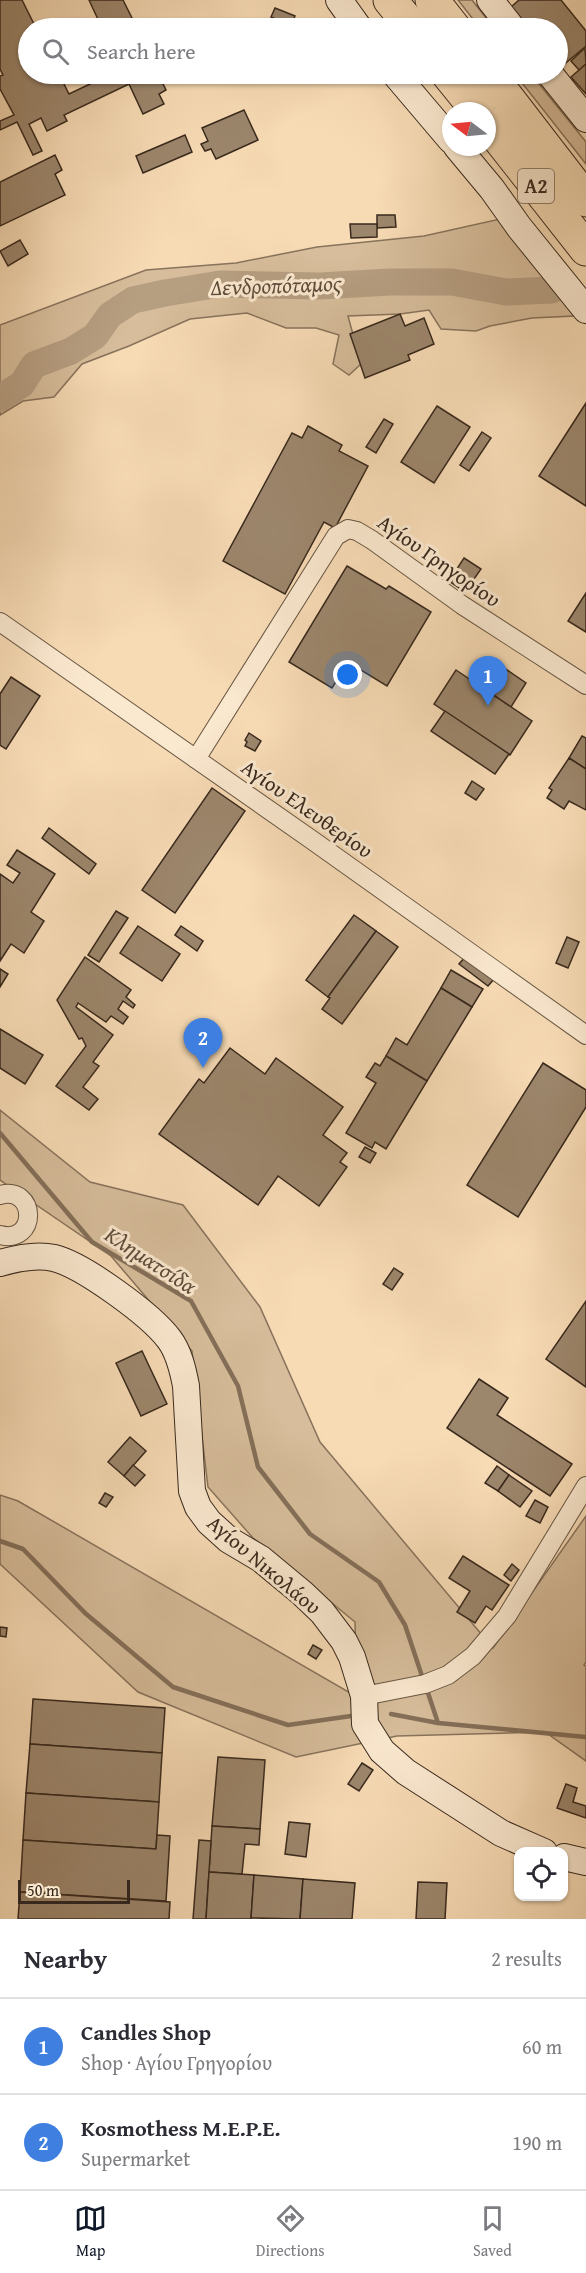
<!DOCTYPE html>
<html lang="en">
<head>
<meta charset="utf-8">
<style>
  body { margin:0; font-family:"Gentium Book Plus",serif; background:#f2f2f3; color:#2b2b33 }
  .controls { position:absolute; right:18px; bottom:18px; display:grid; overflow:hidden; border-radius:12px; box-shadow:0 2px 4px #0004 }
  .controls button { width:54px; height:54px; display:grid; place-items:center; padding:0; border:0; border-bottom:2px solid #e1e1e2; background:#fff; color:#2b2b33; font:30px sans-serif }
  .compass { position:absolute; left:442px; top:102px; width:54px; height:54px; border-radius:50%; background:#fff; box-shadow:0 2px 4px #0004; rotate:286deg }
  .scale { position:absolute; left:18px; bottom:15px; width:112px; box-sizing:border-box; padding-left:6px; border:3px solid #39291d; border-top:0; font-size:16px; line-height:21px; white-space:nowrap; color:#39291d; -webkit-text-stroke:4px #fae8cf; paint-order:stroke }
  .you { position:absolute; left:348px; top:675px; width:21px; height:21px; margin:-15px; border:4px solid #fff; border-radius:50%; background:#1a73e8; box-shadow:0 0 0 9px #1a73e833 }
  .badge { display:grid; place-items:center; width:39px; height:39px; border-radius:50%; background:#111827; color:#fff; font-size:20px; font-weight:700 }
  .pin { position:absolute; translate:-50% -50px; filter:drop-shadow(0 2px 3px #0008) }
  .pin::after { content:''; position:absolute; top:32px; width:21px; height:18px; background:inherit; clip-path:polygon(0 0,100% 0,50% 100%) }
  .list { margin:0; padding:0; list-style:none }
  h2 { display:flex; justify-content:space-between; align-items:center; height:78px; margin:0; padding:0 24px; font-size:26px }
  h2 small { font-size:20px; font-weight:400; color:#7c7c81 }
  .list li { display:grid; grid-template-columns:39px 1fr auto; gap:18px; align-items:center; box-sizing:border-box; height:96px; padding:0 24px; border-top:2px solid #e1e1e2 }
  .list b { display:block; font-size:22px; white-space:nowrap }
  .list p { margin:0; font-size:20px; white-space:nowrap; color:#7c7c81 }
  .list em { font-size:20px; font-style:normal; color:#7c7c81 }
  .icon { flex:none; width:33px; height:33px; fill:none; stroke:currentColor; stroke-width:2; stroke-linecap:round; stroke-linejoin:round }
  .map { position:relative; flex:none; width:586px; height:1919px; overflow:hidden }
  .search { position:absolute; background:#fff; box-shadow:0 2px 4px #0004; left:18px; right:18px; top:18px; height:66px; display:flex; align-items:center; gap:15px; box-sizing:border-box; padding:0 21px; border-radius:33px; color:#7c7c81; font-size:22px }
  .sheet { height:270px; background:#fff }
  nav { display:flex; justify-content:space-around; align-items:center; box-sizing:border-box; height:84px; border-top:2px solid #e1e1e2; background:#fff; font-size:16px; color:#7c7c81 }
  nav a { display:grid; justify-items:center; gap:3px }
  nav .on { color:#111827 }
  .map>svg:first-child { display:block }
  .green { fill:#d7bd9b; stroke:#88735c; stroke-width:1.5 }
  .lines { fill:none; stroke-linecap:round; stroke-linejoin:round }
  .stream { stroke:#846f59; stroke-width:4.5 }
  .river { stroke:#b69e81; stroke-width:27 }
  .building { fill:#9c866c; stroke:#39291d; stroke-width:1.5 }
  .street-casing { stroke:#685643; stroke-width:20 }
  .secondary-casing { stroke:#39291d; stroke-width:28 }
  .highway-casing { stroke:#39291d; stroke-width:35 }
  .street { stroke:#fae8cf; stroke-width:18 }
  .secondary { stroke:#fae8cf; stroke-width:26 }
  .highway { stroke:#f7dbb5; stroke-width:33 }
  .labels { text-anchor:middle; stroke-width:6; stroke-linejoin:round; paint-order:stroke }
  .shield { fill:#fae8cf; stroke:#736252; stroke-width:1.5 }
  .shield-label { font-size:20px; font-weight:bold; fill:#39291d }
  .street-label { font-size:21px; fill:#39291d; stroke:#fae8cf }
  .water-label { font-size:22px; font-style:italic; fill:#5e4c3b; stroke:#fae8cf }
</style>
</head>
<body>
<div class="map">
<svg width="586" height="1919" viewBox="0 0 586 1919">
  <rect width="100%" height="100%" fill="#f7dbb5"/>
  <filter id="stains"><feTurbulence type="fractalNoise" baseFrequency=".00333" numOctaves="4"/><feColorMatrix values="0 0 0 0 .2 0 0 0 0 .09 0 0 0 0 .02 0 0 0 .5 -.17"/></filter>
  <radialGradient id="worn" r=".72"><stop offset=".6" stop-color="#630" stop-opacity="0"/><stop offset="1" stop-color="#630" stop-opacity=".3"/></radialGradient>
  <g class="green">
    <path d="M 458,0 L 472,0 L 494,28 L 480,28 Z"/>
    <path d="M 515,74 L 531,74 L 586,142 L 586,164 Z"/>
    <path d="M 500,219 L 574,316 L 532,318 L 490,326 L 476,331 L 441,329 L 429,310 L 400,314 L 348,316 L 361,364 L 349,375 L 333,364 L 339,335 L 316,328 L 286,328 L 247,313 L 190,319 L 129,346 L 82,364 L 54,397 L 23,401 L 0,415 L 0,325 L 146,270 L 236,263 L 317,247 L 424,236 Z"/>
    <path d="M 0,1110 L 90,1182 L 183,1205 L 260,1307 L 320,1442 L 493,1648 L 586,1516 L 586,1662 L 584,1665 L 586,1666 L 586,1761 L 545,1732 L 397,1736 L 296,1757 L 138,1692 L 0,1564 L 0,1495 L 18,1501 L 357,1697 L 355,1622 L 253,1538 L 208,1487 L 192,1351 L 111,1256 L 0,1180 Z"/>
  </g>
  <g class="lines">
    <g class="stream">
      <path d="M 0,1133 L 92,1242 L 191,1301 L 238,1386 L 258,1467 L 310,1534 L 379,1582 L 405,1625 L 423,1679"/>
      <path d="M 0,1541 L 23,1549 L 85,1613 L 173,1687 L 288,1725 L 351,1716"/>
      <path d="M 426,1687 L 438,1723 L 586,1737"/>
      <path d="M 391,1714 L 438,1723"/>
    </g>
    <path class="river" d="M 0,398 L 22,384 L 34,365 L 71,351 L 95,336 L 110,315 L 133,300 L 165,293 L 220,284 L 320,286 L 390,282 L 452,282 L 506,292 L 552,290"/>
  </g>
  <g class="building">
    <path d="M 0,0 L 22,0 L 36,28 L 28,28 L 28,74 L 59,74 L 69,94 L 111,74 L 158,74 L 166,90 L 159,94 L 164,104 L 143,114 L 129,84 L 64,115 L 67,121 L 47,131 L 41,118 L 29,124 L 42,151 L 33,155 L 17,122 L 0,130 L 0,121 L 14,115 L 0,89 L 0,76 L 3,75 L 0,69 Z"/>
    <path d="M 89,0 L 123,0 L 137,28 L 102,28 Z"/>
    <path d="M 519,0 L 561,0 L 586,31 L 586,46 L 561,67 L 558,63 L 558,28 L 529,28 L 511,7 Z"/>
    <path d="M 275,8 L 295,16 L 291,25 L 271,17 Z"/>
    <path d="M 585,48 L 586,64 L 579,70 L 571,61 Z"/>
    <path d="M 586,64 L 586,94 L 571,77 Z"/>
    <path d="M 244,110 L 258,140 L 216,159 L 211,149 L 205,151 L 201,144 L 208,141 L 202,128 Z"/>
    <path d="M 185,135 L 192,152 L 143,173 L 136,156 Z"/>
    <path d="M 55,155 L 62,170 L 55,174 L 65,195 L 0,226 L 0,182 Z"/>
    <path d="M 377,215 L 395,215 L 396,227 L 377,228 Z"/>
    <path d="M 350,224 L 377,224 L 377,237 L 351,238 Z"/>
    <path d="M 20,240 L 28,254 L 8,266 L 0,251 Z"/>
    <path d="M 400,314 L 405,326 L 424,318 L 434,344 L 408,355 L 410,360 L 365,378 L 350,334 Z"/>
    <path d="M 586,403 L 586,506 L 539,476 Z"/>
    <path d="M 437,406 L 470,427 L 434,483 L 401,462 Z"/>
    <path d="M 384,419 L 393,424 L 376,453 L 366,447 Z"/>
    <path d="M 308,426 L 342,445 L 339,451 L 368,466 L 335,528 L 324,522 L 285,594 L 223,561 L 292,433 L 302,438 Z"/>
    <path d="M 482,432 L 491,438 L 469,471 L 460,465 Z"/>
    <path d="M 464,558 L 481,569 L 465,592 L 449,581 Z"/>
    <path d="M 347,566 L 386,589 L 389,586 L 431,612 L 387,686 L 361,670 L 350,688 L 337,680 L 332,688 L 289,662 Z"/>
    <path d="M 586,593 L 586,632 L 568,621 Z"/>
    <path d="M 497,663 L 526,683 L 511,707 L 485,689 L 490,681 L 486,679 Z"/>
    <path d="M 456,670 L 532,721 L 510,755 L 434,704 Z"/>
    <path d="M 11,677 L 40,696 L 6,749 L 0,745 L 0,694 Z"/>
    <path d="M 445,711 L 509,754 L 495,774 L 431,731 Z"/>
    <path d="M 249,733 L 261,741 L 255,751 L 245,746 L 247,742 L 245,740 Z"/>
    <path d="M 582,736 L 586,738 L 586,769 L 569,758 Z"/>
    <path d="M 569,758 L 586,769 L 586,810 L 569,801 L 564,809 L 547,798 L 552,790 L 549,788 Z"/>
    <path d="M 472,781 L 484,789 L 476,800 L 465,793 Z"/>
    <path d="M 212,788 L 245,811 L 175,913 L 142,890 Z"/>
    <path d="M 49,828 L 96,864 L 89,874 L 42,838 Z"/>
    <path d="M 17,850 L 55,874 L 31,912 L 44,921 L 24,953 L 11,944 L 0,961 L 0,874 L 13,883 L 20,873 L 7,865 Z"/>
    <path d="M 116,911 L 128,918 L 99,962 L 88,955 Z"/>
    <path d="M 354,915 L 376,931 L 328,997 L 306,980 Z"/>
    <path d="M 138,926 L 180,954 L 162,981 L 120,953 Z"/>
    <path d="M 181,926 L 203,941 L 197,951 L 175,935 Z"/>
    <path d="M 376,931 L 398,947 L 342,1024 L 322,1009 L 330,998 L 328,997 Z"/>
    <path d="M 567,937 L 579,942 L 568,968 L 556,963 Z"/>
    <path d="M 466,956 L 495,978 L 488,986 L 459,964 Z"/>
    <path d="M 85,957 L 131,990 L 126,997 L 135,1005 L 133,1008 L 123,1001 L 118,1009 L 128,1017 L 123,1024 L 111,1016 L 106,1022 L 78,1003 L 76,1007 L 113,1035 L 93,1062 L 99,1066 L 83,1087 L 98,1099 L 89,1110 L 56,1086 L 86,1046 L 82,1038 L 79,1039 L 57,1000 Z"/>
    <path d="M 0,969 L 8,974 L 0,987 Z"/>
    <path d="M 451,970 L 483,989 L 472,1007 L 441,988 Z"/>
    <path d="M 441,988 L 472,1007 L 427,1081 L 386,1056 L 396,1038 L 407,1045 Z"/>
    <path d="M 0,1029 L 43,1055 L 25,1084 L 0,1068 Z"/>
    <path d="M 230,1048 L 265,1074 L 276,1058 L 343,1107 L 323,1135 L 347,1153 L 340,1162 L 347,1167 L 319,1206 L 278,1176 L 258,1205 L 159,1134 L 199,1079 L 204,1083 Z"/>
    <path d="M 386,1056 L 427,1081 L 386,1149 L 375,1142 L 372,1148 L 346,1133 L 376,1083 L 366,1077 L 375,1063 L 380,1066 Z"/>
    <path d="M 543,1063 L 586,1090 L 586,1107 L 518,1217 L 467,1185 Z"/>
    <path d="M 365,1147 L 376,1153 L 370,1163 L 359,1157 Z"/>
    <path d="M 394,1268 L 403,1274 L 392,1290 L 383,1284 Z"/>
    <path d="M 586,1301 L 586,1387 L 546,1359 Z"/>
    <path d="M 142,1351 L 167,1404 L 141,1416 L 116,1363 Z"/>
    <path d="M 479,1379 L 508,1398 L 497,1415 L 572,1464 L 550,1496 L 447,1428 Z"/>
    <path d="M 130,1437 L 146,1451 L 124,1476 L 108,1462 Z"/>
    <path d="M 133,1465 L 145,1475 L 135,1486 L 124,1476 Z"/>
    <path d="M 497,1466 L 509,1475 L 498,1491 L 485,1483 Z"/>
    <path d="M 509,1475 L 532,1491 L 520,1507 L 498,1491 Z"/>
    <path d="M 105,1493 L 113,1497 L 106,1507 L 99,1503 Z"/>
    <path d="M 535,1500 L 548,1507 L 540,1523 L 526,1516 Z"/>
    <path d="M 463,1556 L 509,1585 L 492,1610 L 486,1606 L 475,1623 L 457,1612 L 470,1591 L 449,1578 Z"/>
    <path d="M 512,1564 L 519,1570 L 511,1581 L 504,1575 Z"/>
    <path d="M 0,1627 L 7,1628 L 6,1637 L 0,1636 Z"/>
    <path d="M 313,1645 L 322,1650 L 316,1659 L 308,1654 Z"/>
    <path d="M 33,1699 L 165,1708 L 162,1753 L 30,1744 Z"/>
    <path d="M 30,1744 L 162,1753 L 159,1802 L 26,1793 Z"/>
    <path d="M 218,1757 L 265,1760 L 260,1829 L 212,1826 Z"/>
    <path d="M 362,1763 L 373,1770 L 359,1791 L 348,1784 Z"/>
    <path d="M 566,1784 L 577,1788 L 573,1802 L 586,1806 L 586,1818 L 557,1808 Z"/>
    <path d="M 26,1793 L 159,1802 L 156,1849 L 23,1840 Z"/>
    <path d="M 289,1822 L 310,1824 L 306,1857 L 285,1854 Z"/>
    <path d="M 212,1826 L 260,1829 L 259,1845 L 245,1844 L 242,1874 L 209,1872 Z"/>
    <path d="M 157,1835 L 170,1836 L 166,1901 L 20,1892 L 23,1840 L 156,1849 Z"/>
    <path d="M 199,1840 L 211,1841 L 206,1919 L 193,1919 Z"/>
    <path d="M 209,1872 L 254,1875 L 251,1919 L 206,1919 Z"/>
    <path d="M 254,1875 L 303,1879 L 300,1919 L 251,1918 Z"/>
    <path d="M 303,1879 L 355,1883 L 352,1919 L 300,1919 Z"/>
    <path d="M 418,1882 L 447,1883 L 445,1919 L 416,1919 Z"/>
    <path d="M 20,1892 L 170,1902 L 169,1919 L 18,1919 Z"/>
  </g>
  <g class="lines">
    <g class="street-casing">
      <g id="street">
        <path d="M 0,622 L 312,840 L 586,1035"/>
        <path d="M 196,759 L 336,536 L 348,529 L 357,531 L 372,540 L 462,605 L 586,685"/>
        <path d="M 0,1195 C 37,1185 38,1245 0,1235"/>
        <path d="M 364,1696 L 425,1684 L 448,1675 L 473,1656 L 507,1616 L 586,1486"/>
      </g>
    </g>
    <g class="secondary-casing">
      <g id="secondary">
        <path d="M 339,0 L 359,28"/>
        <path d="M 490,0 L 512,28"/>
        <path d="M 395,74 L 451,140"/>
        <path d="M 550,74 L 586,119"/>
        <path d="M 457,147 L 492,189 L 519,227 L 586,310"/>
        <path d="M 0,1263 C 17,1258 37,1254 54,1258 C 83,1265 151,1315 169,1339 C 179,1352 183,1370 186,1386 L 192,1491 L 198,1507 L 209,1522 L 229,1540 L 261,1559 L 302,1593 L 322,1612 L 344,1641 L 352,1657 L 364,1696 L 365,1724 L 382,1751 L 406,1772 L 501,1833 L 544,1852"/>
        <path d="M 564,1857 L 586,1862"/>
      </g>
    </g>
    <g class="highway-casing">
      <g id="highway">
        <path d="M 390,0 L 413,28"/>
        <path d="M 432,0 L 454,28"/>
        <path d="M 448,74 L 478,111"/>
        <path d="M 489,74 L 586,200"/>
        <path d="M 487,123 L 586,249"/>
      </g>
    </g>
    <use href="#street" class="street"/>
    <use href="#secondary" class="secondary"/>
    <use href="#highway" class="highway"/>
  </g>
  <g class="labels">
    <rect class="shield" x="518" y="169" width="36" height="34" rx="4.5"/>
    <g class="shield-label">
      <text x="536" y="193">Α2</text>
    </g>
    <g class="street-label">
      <text transform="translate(439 561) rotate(35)" y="7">Αγίου Γρηγορίου</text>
      <text transform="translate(307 809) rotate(35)" y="7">Αγίου Ελευθερίου</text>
      <text transform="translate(264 1565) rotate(40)" y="7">Αγίου Νικολάου</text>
    </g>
    <g class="water-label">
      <text transform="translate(276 285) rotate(-2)" y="8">Δενδροπόταμος</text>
      <text transform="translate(151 1260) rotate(33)" y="8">Κληματσίδα</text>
    </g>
  </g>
  <rect width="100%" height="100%" filter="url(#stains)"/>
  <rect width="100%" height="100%" fill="url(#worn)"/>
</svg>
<div class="controls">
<button><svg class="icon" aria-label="locate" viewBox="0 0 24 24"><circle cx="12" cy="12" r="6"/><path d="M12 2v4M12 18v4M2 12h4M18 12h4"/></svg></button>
</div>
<svg class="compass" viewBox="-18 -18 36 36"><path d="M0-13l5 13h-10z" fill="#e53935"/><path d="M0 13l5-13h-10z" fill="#7c7c81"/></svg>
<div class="scale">50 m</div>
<div class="you"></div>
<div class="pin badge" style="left:488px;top:706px;background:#3f7fe0">1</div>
<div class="pin badge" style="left:203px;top:1068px;background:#3f7fe0">2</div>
<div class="search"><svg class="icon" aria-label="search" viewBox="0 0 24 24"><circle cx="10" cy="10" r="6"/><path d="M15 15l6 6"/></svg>Search here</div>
</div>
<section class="sheet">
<h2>Nearby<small>2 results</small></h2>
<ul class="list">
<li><span class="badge" style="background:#3f7fe0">1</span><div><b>Candles Shop</b><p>Shop · Αγίου Γρηγορίου</p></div><em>60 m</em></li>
<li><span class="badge" style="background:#3f7fe0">2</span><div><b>Kosmothess M.E.P.E.</b><p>Supermarket</p></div><em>190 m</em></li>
</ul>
</section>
<nav>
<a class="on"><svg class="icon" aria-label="map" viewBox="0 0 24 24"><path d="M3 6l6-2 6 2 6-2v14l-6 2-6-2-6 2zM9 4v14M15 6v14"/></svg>Map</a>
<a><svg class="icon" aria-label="directions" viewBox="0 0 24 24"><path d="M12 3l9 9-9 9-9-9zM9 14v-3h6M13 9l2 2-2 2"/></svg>Directions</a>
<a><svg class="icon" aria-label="saved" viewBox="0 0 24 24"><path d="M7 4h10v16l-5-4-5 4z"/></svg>Saved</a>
</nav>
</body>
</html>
